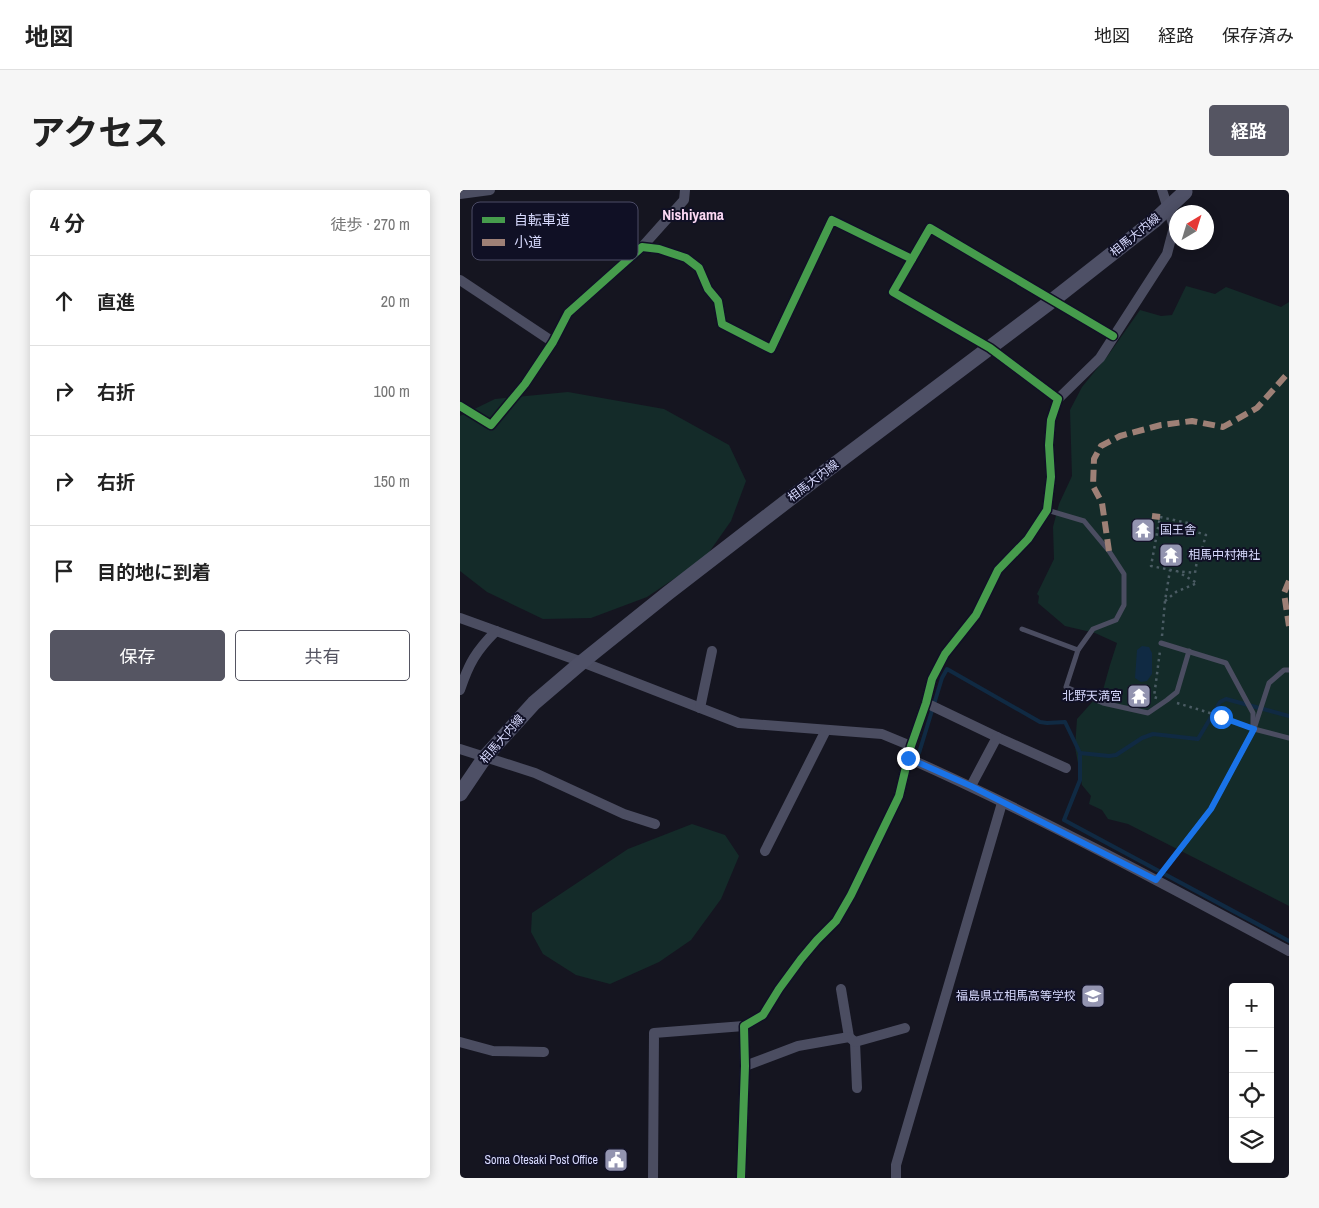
<!DOCTYPE html>
<html lang="ja">
<head>
<meta charset="utf-8">
<style>
  body { margin:0; font-family:"Archivo Narrow","Noto Sans JP",sans-serif; background:#f6f6f6; color:#222 }
  .controls { position:absolute; right:15px; bottom:15px; display:grid; overflow:hidden; border-radius:5px; box-shadow:0 2px 12px #0003 }
  .controls button { width:45px; height:45px; display:grid; place-items:center; padding:0; border:0; border-bottom:1px solid #e0e0e0; background:#fff; color:#222; font:25px sans-serif }
  .compass { position:absolute; left:709px; top:15px; width:45px; height:45px; border-radius:50%; background:#fff; box-shadow:0 2px 12px #0003; rotate:38deg }
  .stop { position:absolute; width:15px; height:15px; margin:-11px; border:4px solid #1a73e8; border-radius:50%; background:#fff }
  .stop.end { background:#1a73e8; border-color:#fff; box-shadow:0 1px 5px #0008 }
  .list { margin:0; padding:0; list-style:none }
  h2 { display:flex; justify-content:space-between; align-items:center; height:65px; margin:0; padding:0 20px; font-size:21px }
  h2 small { font-size:16px; font-weight:400; color:#767676 }
  .list li { display:grid; grid-template-columns:32px 1fr auto; gap:15px; align-items:center; box-sizing:border-box; height:90px; padding:0 20px; border-top:1px solid #e0e0e0 }
  .list b { display:block; font-size:19px; white-space:nowrap }
  .list em { font-size:16px; font-style:normal; color:#767676 }
  .actions { display:flex; gap:10px; padding:15px 20px }
  .actions a { flex:1; padding:11px 0; border:1px solid #555562; border-radius:5px; text-align:center; font-size:18px; color:#555562 }
  .actions .main { background:#555562; color:#fff }
  .icon { flex:none; width:28px; height:28px; fill:none; stroke:currentColor; stroke-width:2; stroke-linecap:round; stroke-linejoin:round }
  .map { position:relative; flex:none; width:829px; height:988px; overflow:hidden; border-radius:5px }
  header { display:flex; align-items:center; gap:30px; box-sizing:border-box; height:70px; padding:0 25px; background:#fff; border-bottom:1px solid #e0e0e0 }
  header strong { font-size:24px }
  nav { display:flex; gap:28px; margin-inline-start:auto; font-size:18px }
  .intro { display:flex; align-items:center; justify-content:space-between; box-sizing:border-box; height:120px; padding:0 30px }
  h1 { margin:0; font-size:35px }
  .button { padding:12px 22px; border-radius:5px; background:#555562; color:#fff; font-size:18px; font-weight:700 }
  main { display:flex; gap:30px; padding:0 30px }
  aside { flex:1; background:#fff; border-radius:5px; box-shadow:0 2px 12px #0003 }
  .map>svg:first-child { display:block }
  .green { fill:#142b29 }
  .water { fill:#102a43 }
  .lines { fill:none; stroke-linecap:round; stroke-linejoin:round }
  .stream { stroke:#102a43; stroke-width:4 }
  .path { stroke:#4b5c64; stroke-width:2.5; stroke-dasharray:2.5 4; stroke-linecap:butt }
  .service { stroke:#4b4d61; stroke-width:5 }
  .minor { stroke:#4b4d61; stroke-width:10 }
  .secondary { stroke:#4e5066; stroke-width:15 }
  .secondary-bridge { stroke:#4e5066; stroke-width:15 }
  .quiet { stroke:#9e8076; stroke-width:6; stroke-dasharray:12 6; stroke-linecap:butt }
  .cycleway-casing { stroke:#101025; stroke-width:11 }
  .cycleway { stroke:#469c4c; stroke-width:8 }
  .route { stroke:#1a73e8; stroke-width:6 }
  .labels { text-anchor:middle; stroke-width:4; stroke-linejoin:round; paint-order:stroke }
  .street-label { font-size:12px; fill:#d7d9fd; stroke:#101025 }
  .poi-label { font-size:12px; fill:#d7d9fd; stroke:#101025; text-anchor:end }
  .quarter-label { font-size:15px; font-weight:bold; fill:#fdd9f6; stroke:#101025 }
  .key { fill:#101025; stroke:#4c4c66; stroke-width:1 }
  .key-label { font-size:14px; fill:#d7d9fd }
</style>
</head>
<body>
<header>
<strong>地図</strong>
<nav><a>地図</a><a>経路</a><a>保存済み</a></nav>
</header>
<div class="intro"><h1>アクセス</h1><a class="button">経路</a></div>
<main>
<aside>
<h2>4 分<small>徒歩 · 270 m</small></h2>
<ul class="list">
<li><svg class="icon" aria-label="ahead" viewBox="0 0 24 24"><path d="M12 20V5M6 11l6-6 6 6"/></svg><div><b>直進</b></div><em>20 m</em></li>
<li><svg class="icon" aria-label="right" viewBox="0 0 24 24"><path d="M7 20v-9h11M14 6l5 5-5 5"/></svg><div><b>右折</b></div><em>100 m</em></li>
<li><svg class="icon" aria-label="right" viewBox="0 0 24 24"><path d="M7 20v-9h11M14 6l5 5-5 5"/></svg><div><b>右折</b></div><em>150 m</em></li>
<li><svg class="icon" aria-label="arrive" viewBox="0 0 24 24"><path d="M6 21V4h12l-3 4 3 4H6"/></svg><div><b>目的地に到着</b></div></li>
</ul>
<div class="actions"><a class="main">保存</a><a>共有</a></div>
</aside>
<div class="map">
<svg width="829" height="988" viewBox="0 0 829 988">
  <rect width="100%" height="100%" fill="#151520"/>
  <g class="green">
    <path d="M 726,96 L 755,104 L 766,97 L 821,117 L 829,112 L 829,716 L 668,634 L 648,629 L 642,620 L 629,614 L 631,606 L 622,595 L 615,557 L 617,529 L 643,500 L 650,475 L 657,453 L 635,443 L 605,436 L 578,413 L 579,406 L 577,404 L 594,369 L 593,337 L 599,314 L 612,286 L 610,220 L 622,197 L 649,164 L 680,120 L 701,126 L 712,125 Z"/>
    <path d="M 108,202 L 204,219 L 269,255 L 286,291 L 271,331 L 245,368 L 187,407 L 131,428 L 83,429 L 27,402 L 0,381 L 0,226 L 35,209 Z"/>
    <path d="M 232,634 L 265,645 L 279,666 L 261,709 L 231,750 L 199,772 L 150,794 L 116,785 L 83,764 L 71,742 L 72,723 L 168,659 Z"/>
  </g>
  <path class="water" d="M 682,456 L 689,457 L 692,463 L 692,484 L 687,491 L 681,492 L 675,488 L 677,460 Z"/>
  <g class="lines">
    <g class="stream">
      <path d="M 459,563 L 482,488 L 487,479 L 580,532 L 587,533 L 605,532 L 620,563 L 620,590 L 604,630 L 829,751"/>
      <path d="M 620,563 L 649,566 L 656,565 L 682,548 L 693,544 L 738,549 L 760,512 L 766,509 L 829,526"/>
    </g>
    <g class="path">
      <path d="M 700,327 L 732,334 L 733,341 L 746,345 L 742,359 L 738,364 L 735,383 L 716,381 L 691,376 Z"/>
      <path d="M 705,411 L 716,402 L 737,393 L 718,382"/>
      <path d="M 702,446 L 705,411 L 710,380"/>
      <path d="M 697,508 L 694,507 L 700,461"/>
      <path d="M 717,513 L 747,522 L 785,536"/>
    </g>
    <g class="service">
      <path d="M 587,320 L 624,331 L 649,361 L 664,384 L 664,415 L 656,430 L 633,439 L 618,460 L 606,497 L 643,513 L 688,523 L 707,510 L 717,502 L 729,461"/>
      <path d="M 562,439 L 618,460"/>
      <path d="M 701,453 L 766,473 L 793,523 L 793,536"/>
      <path d="M 794,539 L 829,548"/>
      <path d="M 696,690 L 751,619 L 794,539 L 809,493 L 824,480 L 829,480"/>
    </g>
    <g class="minor">
      <path d="M 0,4 L 30,0"/>
      <path d="M 182,57 L 224,10 L 225,0"/>
      <path d="M 0,90 L 93,152"/>
      <path d="M 598,209 L 640,168 L 707,64 L 714,37 L 702,0"/>
      <path d="M 0,216 L 31,235 L 65,194 L 93,152 L 108,123 L 182,57 L 199,59 L 226,68 L 239,78 L 248,99 L 258,111 L 262,134 L 311,159 L 372,30 L 452,69"/>
      <path d="M 0,428 L 122,472 L 279,533 L 422,544 L 451,556"/>
      <path d="M 0,500 C 9,473 16,461 36,441"/>
      <path d="M 466,513 L 537,547 L 606,578"/>
      <path d="M 240,518 L 252,461"/>
      <path d="M 0,559 L 75,583 L 164,624 L 195,634"/>
      <path d="M 448,568 C 578,626 704,694 829,761"/>
      <path d="M 511,596 L 537,547"/>
      <path d="M 305,661 L 366,540"/>
      <path d="M 381,799 L 389,847"/>
      <path d="M 0,852 L 33,861 L 84,862"/>
      <path d="M 395,852 L 397,898"/>
      <path d="M 285,876 L 338,856 L 389,847 L 395,852 L 445,838"/>
      <path d="M 193,988 L 194,843 L 284,836"/>
      <path d="M 281,988 L 285,876 L 284,836 L 303,825 L 319,799 L 341,769 L 357,750 L 376,731 L 391,705 L 439,606 L 451,556 L 466,513 L 472,489 L 485,464 L 516,425 L 538,380 L 568,349 L 587,320 L 591,287 L 589,255 L 591,230 L 598,209 L 530,158 L 433,102 L 470,38 L 653,146"/>
      <path d="M 436,988 L 436,975 L 542,613"/>
    </g>
    <path class="secondary" d="M 0,604 L 25,567 L 74,513 L 122,472 L 208,403 L 362,284 L 593,110 L 695,30"/>
    <path class="secondary-bridge" d="M 695,30 L 725,2"/>
    <g class="quiet">
      <path d="M 692,326 L 700,327"/>
      <path d="M 649,361 L 642,313 L 633,296 L 634,269 L 641,256 L 660,246 L 701,235 L 732,231 L 763,237 L 797,218 L 829,182"/>
      <path d="M 829,391 L 824,403 L 829,436"/>
    </g>
    <g class="cycleway-casing">
      <g id="cycleway">
        <path d="M 0,216 L 31,235 L 65,194 L 93,152 L 108,123 L 182,57 L 199,59 L 226,68 L 239,78 L 248,99 L 258,111 L 262,134 L 311,159 L 372,30 L 452,69"/>
        <path d="M 281,988 L 285,876 L 284,836 L 303,825 L 319,799 L 341,769 L 357,750 L 376,731 L 391,705 L 439,606 L 451,556 L 466,513 L 472,489 L 485,464 L 516,425 L 538,380 L 568,349 L 587,320 L 591,287 L 589,255 L 591,230 L 598,209 L 530,158 L 433,102 L 470,38 L 653,146"/>
      </g>
    </g>
    <use href="#cycleway" class="cycleway"/>
  </g>
  <g class="lines">
    <path class="route" d="M 448,568 L 511,596 L 696,690 L 751,619 L 794,539 L 761,527"/>
  </g>
  <defs>
    <g id="temple-square" transform="scale(1.25)"><rect x="-9" y="-9" width="18" height="18" rx="4" fill="#9394b0" stroke="#101025"/><path d="M0-6L5-2H3V0L6.5 2.5H4V6H1.5V3h-3V6H-4V2.5H-6.5L-3 0V-2H-5Z" fill="#fff"/></g>
    <g id="school-square" transform="scale(1.25)"><rect x="-9" y="-9" width="18" height="18" rx="4" fill="#9394b0" stroke="#101025"/><path d="M0-5L7-2L0 1L-7-2ZM-4 1L0 2.5L4 1V4Q0 6-4 4Z" fill="#fff"/></g>
    <g id="civic-square" transform="scale(1.25)"><rect x="-9" y="-9" width="18" height="18" rx="4" fill="#9394b0" stroke="#101025"/><path d="M-.6-6.5H3V-4.5H.6V-3L4-1V1h2V6H-6V1h2V-1L-.6-3ZM-1.2 2.5V6h2.4V2.5Z" fill="#fff"/></g>
  </defs>
  <g fill-rule="evenodd">
    <use href="#temple-square" x="683" y="340"/>
    <use href="#temple-square" x="711" y="365"/>
    <use href="#temple-square" x="679" y="506"/>
    <use href="#school-square" x="633" y="806"/>
    <use href="#civic-square" x="156" y="970"/>
  </g>
  <g class="labels">
    <g class="street-label">
      <text transform="translate(675 45) rotate(-39)" y="4">相馬大内線</text>
      <text transform="translate(353 291) rotate(-37)" y="4">相馬大内線</text>
      <text transform="translate(42 549) rotate(-49)" y="4">相馬大内線</text>
    </g>
    <g class="poi-label">
      <text x="700" y="344" text-anchor="start">国王舎</text>
      <text x="728" y="369" text-anchor="start">相馬中村神社</text>
      <text x="662" y="510">北野天満宮</text>
      <text x="616" y="810">福島県立相馬高等学校</text>
      <text x="138" y="974">Soma Otesaki Post Office</text>
    </g>
    <g class="quarter-label">
      <text x="233" y="30">Nishiyama</text>
    </g>
  </g>
  <rect x="12" y="12" width="166" height="58" rx="8" class="key"/>
  <rect x="22" y="27" width="23" height="6" fill="#469c4c"/>
  <rect x="22" y="49" width="23" height="7" fill="#9e8076"/>
  <g class="key-label">
    <text x="54" y="35">自転車道</text>
    <text x="54" y="57">小道</text>
  </g>
</svg>
<div class="controls">
<button>+</button>
<button>−</button>
<button><svg class="icon" aria-label="locate" viewBox="0 0 24 24"><circle cx="12" cy="12" r="6"/><path d="M12 2v4M12 18v4M2 12h4M18 12h4"/></svg></button>
<button><svg class="icon" aria-label="layers" viewBox="0 0 24 24"><path d="M12 4l9 5-9 5-9-5zM3 14l9 5 9-5"/></svg></button>
</div>
<svg class="compass" viewBox="-18 -18 36 36"><path d="M0-13l5 13h-10z" fill="#e53935"/><path d="M0 13l5-13h-10z" fill="#767676"/></svg>
<div class="stop" style="left:761px;top:527px"></div>
<div class="stop end" style="left:448px;top:568px"></div>
</div>
</main>
</body>
</html>
